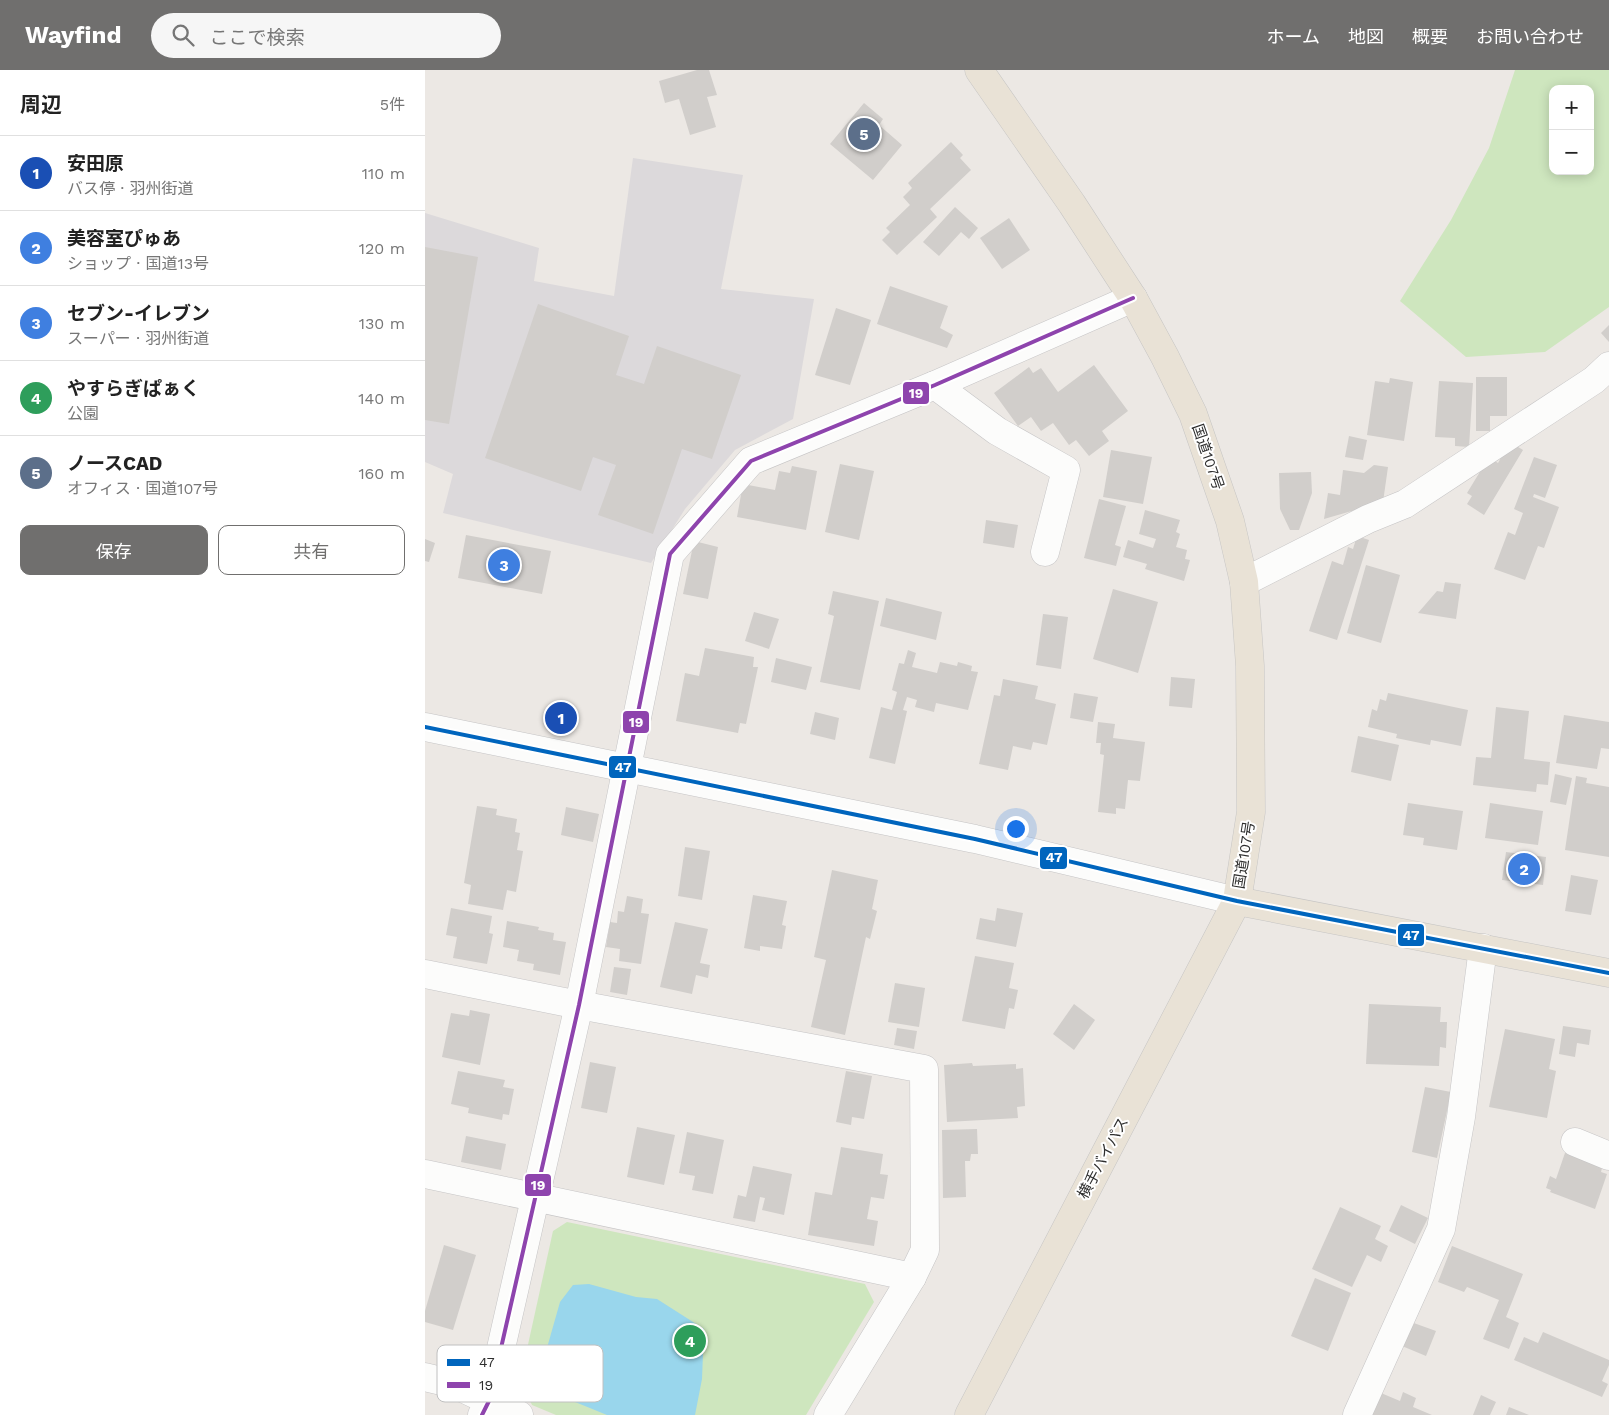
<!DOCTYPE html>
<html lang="ja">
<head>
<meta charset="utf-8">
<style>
  body { margin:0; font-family:"Work Sans","Noto Sans JP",sans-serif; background:#f6f6f6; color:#222 }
  .controls { position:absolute; right:15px; top:15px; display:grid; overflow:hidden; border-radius:10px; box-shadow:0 2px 12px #0003 }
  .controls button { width:45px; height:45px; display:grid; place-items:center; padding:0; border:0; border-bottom:1px solid #e0e0e0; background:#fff; color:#222; font:25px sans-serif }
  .you { position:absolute; left:590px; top:758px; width:18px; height:18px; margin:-12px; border:4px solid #fff; border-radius:50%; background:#1a73e8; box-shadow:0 0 0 8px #1a73e833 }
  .badge { display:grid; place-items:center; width:32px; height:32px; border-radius:50%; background:#706f6e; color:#fff; font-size:16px; font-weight:700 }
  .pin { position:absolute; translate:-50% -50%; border:2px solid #fff; box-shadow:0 1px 5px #0006 }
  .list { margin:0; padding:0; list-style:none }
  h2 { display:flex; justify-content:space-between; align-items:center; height:65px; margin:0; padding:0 20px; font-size:21px }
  h2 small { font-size:16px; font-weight:400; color:#767676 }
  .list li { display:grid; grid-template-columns:32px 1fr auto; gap:15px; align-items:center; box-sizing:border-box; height:75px; padding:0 20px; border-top:1px solid #e0e0e0 }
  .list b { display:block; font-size:19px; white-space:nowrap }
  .list p { margin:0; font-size:16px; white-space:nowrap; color:#767676 }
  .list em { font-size:16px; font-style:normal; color:#767676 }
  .actions { display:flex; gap:10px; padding:15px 20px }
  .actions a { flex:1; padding:11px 0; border:1px solid #706f6e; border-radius:10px; text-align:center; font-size:18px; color:#706f6e }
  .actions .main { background:#706f6e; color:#fff }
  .icon { flex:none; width:28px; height:28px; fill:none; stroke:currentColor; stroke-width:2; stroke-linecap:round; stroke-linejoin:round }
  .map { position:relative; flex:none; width:1184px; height:1345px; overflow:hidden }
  header { display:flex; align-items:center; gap:30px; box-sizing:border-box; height:70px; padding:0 25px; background:#706f6e; color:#fff }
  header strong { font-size:24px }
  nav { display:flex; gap:28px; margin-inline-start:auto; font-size:18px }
  .search { width:350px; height:45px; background:#f6f6f6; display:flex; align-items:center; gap:12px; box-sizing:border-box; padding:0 18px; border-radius:28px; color:#767676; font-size:19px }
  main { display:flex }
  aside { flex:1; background:#fff }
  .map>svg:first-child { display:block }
  .industrial { fill:#dcd9db }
  .green { fill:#cee6be; fill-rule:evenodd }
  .water { fill:#99d6ec }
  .building { fill:#d1cecb }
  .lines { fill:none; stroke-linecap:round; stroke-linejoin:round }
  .minor-casing { stroke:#c5c4c5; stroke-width:29 }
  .tertiary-casing { stroke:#c5c4c5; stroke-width:29 }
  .trunk-casing { stroke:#c6c5c4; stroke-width:29 }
  .minor { stroke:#fcfcfb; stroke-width:28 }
  .tertiary { stroke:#fcfcfb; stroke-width:28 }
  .trunk { stroke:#e9e2d6; stroke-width:28 }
  .bus-1-casing { stroke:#fff; stroke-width:8 }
  .bus-2-casing { stroke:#fff; stroke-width:8 }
  .bus-1 { stroke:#0065bd; stroke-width:4 }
  .bus-2 { stroke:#8e44ad; stroke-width:4 }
  .labels { text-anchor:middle; stroke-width:4; stroke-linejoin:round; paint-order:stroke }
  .street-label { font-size:15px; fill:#2e2e2e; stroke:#fff }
  .key { fill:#fff; stroke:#c0c0c0; stroke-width:1 }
  .key-label { font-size:14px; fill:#2e2e2e }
  .line-badge { stroke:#fff; stroke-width:2 }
  .badge-label { font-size:14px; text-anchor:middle; font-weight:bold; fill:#fff }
</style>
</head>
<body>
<header>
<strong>Wayfind</strong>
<div class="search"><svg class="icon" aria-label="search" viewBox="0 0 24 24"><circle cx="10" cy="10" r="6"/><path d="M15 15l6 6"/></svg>ここで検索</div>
<nav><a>ホーム</a><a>地図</a><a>概要</a><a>お問い合わせ</a></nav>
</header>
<main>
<aside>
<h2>周辺<small>5件</small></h2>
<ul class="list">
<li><span class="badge" style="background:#1a4fb4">1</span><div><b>安田原</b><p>バス停 · 羽州街道</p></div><em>110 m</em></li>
<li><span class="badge" style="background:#3f7fe0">2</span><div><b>美容室ぴゅあ</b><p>ショップ · 国道13号</p></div><em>120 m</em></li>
<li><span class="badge" style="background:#3f7fe0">3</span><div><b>セブン-イレブン</b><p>スーパー · 羽州街道</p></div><em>130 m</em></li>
<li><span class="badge" style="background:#2e9e5b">4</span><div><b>やすらぎぱぁく</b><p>公園</p></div><em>140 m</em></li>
<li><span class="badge" style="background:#5c6f8a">5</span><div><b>ノースCAD</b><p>オフィス · 国道107号</p></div><em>160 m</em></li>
</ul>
<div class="actions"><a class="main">保存</a><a>共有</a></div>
</aside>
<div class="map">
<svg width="1184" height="1345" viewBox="0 0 1184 1345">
  <rect width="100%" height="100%" fill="#ece8e4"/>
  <path class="industrial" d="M 208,88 L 318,105 L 296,219 L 389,229 L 368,349 L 310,380 L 260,439 L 226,493 L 18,443 L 28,404 L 0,392 L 0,143 L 114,178 L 109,211 L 189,226 Z"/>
  <g class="green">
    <path d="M 1090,0 L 1184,0 L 1184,237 L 1120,282 L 1041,287 L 975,231 L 1026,150 L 1064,78 ZM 1128,19 L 1165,19 L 1165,101 L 1128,101 Z"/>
    <path d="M 142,1152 L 440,1214 L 449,1232 L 381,1345 L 131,1345 L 107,1335 L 95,1311 L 128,1161 Z"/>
  </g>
  <path class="water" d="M 164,1214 L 211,1227 L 232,1229 L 279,1259 L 277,1309 L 270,1345 L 182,1345 L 128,1323 L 116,1299 L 135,1232 L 148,1215 Z"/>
  <g class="building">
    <path d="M 272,0 L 284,0 L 292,25 L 282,27 L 291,57 L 265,65 L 254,29 L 240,33 L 234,11 Z"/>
    <path d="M 439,33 L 458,49 L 454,55 L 477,75 L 448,110 L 405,74 Z"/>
    <path d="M 526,72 L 538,85 L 535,88 L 546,100 L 505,139 L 512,147 L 472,185 L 457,170 L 465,162 L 461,158 L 485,135 L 478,127 L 487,118 L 483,113 Z"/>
    <path d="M 530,137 L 553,158 L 544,169 L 536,162 L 514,186 L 498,172 Z"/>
    <path d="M 584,148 L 605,180 L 577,199 L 555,168 Z"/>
    <path d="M 0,177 L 53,187 L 24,354 L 0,350 Z"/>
    <path d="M 465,216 L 523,236 L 515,258 L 528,265 L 522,278 L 452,254 Z"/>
    <path d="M 113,234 L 204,266 L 191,305 L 219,314 L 232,276 L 316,305 L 287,389 L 257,379 L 228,464 L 173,445 L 191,395 L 168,387 L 156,421 L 60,388 Z"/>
    <path d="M 411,238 L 446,250 L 425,315 L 390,305 Z"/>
    <path d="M 1184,255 L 1184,272 L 1176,263 Z"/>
    <path d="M 669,295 L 703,341 L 677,361 L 684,371 L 664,386 L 651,370 L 644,375 L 628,353 L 616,361 L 606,347 L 593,356 L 569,323 L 604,297 L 608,303 L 616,298 L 633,322 Z"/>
    <path d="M 1051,307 L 1082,307 L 1082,346 L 1065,346 L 1065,361 L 1051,361 Z"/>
    <path d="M 965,308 L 988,312 L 979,371 L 942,365 L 950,311 L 964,313 Z"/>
    <path d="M 1014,311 L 1048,313 L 1044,377 L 1030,376 L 1030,368 L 1010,367 Z"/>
    <path d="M 924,366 L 942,370 L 938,390 L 920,387 Z"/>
    <path d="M 1085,372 L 1098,380 L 1059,445 L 1042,434 L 1047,426 L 1042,423 L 1064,387 L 1073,393 Z"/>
    <path d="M 686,380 L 727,387 L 718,434 L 678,427 Z"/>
    <path d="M 1109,387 L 1132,395 L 1120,428 L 1109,424 L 1108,427 L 1134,437 L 1119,478 L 1113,476 L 1100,510 L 1069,499 L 1083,462 L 1090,465 L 1098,443 L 1089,439 Z"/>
    <path d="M 415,394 L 449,401 L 434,470 L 400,462 Z"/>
    <path d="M 949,395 L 963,397 L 958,432 L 899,449 L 903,423 L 915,425 L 918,400 L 939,403 Z"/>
    <path d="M 367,396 L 392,401 L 381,460 L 312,447 L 318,414 L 350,420 L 354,401 L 365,403 Z"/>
    <path d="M 886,402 L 887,423 L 874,460 L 865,460 L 855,439 L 854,403 Z"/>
    <path d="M 674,429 L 701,436 L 690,475 L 696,477 L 691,496 L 659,488 Z"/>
    <path d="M 720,440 L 755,450 L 751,462 L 755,464 L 751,477 L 762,480 L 760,489 L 765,490 L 759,511 L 720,499 L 722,494 L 698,487 L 703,470 L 728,478 L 731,469 L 714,464 Z"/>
    <path d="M 561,450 L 593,455 L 589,478 L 558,473 Z"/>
    <path d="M 41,465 L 126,481 L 117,524 L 33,508 Z"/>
    <path d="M 932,466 L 944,470 L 912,570 L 884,561 L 907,491 L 918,495 L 923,477 L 928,479 Z"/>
    <path d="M 0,469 L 10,473 L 4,492 L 0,491 Z"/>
    <path d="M 269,471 L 293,477 L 283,529 L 258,524 Z"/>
    <path d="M 941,495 L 975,505 L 956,573 L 922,563 Z"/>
    <path d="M 1020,512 L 1036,514 L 1031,549 L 993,543 L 1012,521 L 1018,522 Z"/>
    <path d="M 688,519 L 733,532 L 713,603 L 668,589 Z"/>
    <path d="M 408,521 L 454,531 L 435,620 L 395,612 L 409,546 L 403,544 Z"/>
    <path d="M 461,528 L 517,542 L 511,570 L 455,556 Z"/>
    <path d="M 329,542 L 354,549 L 344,579 L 320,571 Z"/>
    <path d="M 618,544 L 643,547 L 636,599 L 611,595 Z"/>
    <path d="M 280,578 L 329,587 L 328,597 L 333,597 L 321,654 L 315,653 L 313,663 L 251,651 L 260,603 L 274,606 Z"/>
    <path d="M 483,580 L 491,583 L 487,597 L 512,603 L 515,592 L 532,596 L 533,592 L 547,596 L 546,601 L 553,602 L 543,640 L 511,633 L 509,642 L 490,637 L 492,630 L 482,627 L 478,640 L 482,641 L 470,694 L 444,688 L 456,637 L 467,640 L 472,622 L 467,620 L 474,593 L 479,594 Z"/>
    <path d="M 351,588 L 387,597 L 381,620 L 346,612 Z"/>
    <path d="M 746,607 L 770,609 L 767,638 L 744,636 Z"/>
    <path d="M 578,609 L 613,616 L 610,629 L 631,634 L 622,675 L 608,672 L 606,680 L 588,676 L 583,700 L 554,694 L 569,625 L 575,626 Z"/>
    <path d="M 649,623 L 673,627 L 668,652 L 645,648 Z"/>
    <path d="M 963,623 L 1043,640 L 1036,676 L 1006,670 L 1005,675 L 971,668 L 972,664 L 943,657 L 947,639 L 952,641 L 955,629 L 961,631 Z"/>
    <path d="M 1071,637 L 1104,641 L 1099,689 L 1125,692 L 1123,715 L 1112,714 L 1111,722 L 1048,715 L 1051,687 L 1066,688 Z"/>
    <path d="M 390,642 L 414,648 L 410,670 L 385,664 Z"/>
    <path d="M 1139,645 L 1184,652 L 1184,679 L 1176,678 L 1172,699 L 1131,693 Z"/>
    <path d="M 673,652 L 690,654 L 688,668 L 720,672 L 715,711 L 703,710 L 700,739 L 691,738 L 691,744 L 673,742 L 679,685 L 675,684 L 676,673 L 671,673 Z"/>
    <path d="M 933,666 L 974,675 L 966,711 L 926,702 Z"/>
    <path d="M 1130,704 L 1147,708 L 1141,735 L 1125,732 Z"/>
    <path d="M 1151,706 L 1162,708 L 1161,713 L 1184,717 L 1184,787 L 1140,780 Z"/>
    <path d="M 983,733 L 1038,741 L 1032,780 L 998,775 L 999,768 L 978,765 Z"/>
    <path d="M 1065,733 L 1118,741 L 1113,775 L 1060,768 Z"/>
    <path d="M 52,736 L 72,739 L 71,745 L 92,749 L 90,762 L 95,763 L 92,780 L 98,781 L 91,822 L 82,820 L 78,840 L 43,834 L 46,815 L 39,813 Z"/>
    <path d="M 141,737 L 174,744 L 168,772 L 136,765 Z"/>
    <path d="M 260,777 L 285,781 L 277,830 L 253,826 Z"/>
    <path d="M 1081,782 L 1121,787 L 1118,815 L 1077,810 Z"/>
    <path d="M 407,800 L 453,810 L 447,839 L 452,841 L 445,869 L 441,867 L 420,965 L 386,957 L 401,890 L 389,887 Z"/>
    <path d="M 1146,805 L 1173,810 L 1166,845 L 1140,841 Z"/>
    <path d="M 328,825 L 362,831 L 357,855 L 361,856 L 357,879 L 335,876 L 335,881 L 319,878 Z"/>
    <path d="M 202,826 L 218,829 L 216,843 L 224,844 L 216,894 L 194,891 L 195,879 L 181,877 L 185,852 L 192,853 L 193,841 L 199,842 Z"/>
    <path d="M 26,838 L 67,846 L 64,863 L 68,864 L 62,894 L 28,888 L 32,867 L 21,865 Z"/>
    <path d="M 572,838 L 598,843 L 591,877 L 551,869 L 555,848 L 570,851 Z"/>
    <path d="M 82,851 L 114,857 L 113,860 L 129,863 L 128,870 L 141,872 L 135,905 L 108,900 L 109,894 L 92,891 L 94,880 L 78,877 Z"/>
    <path d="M 250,852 L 283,859 L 275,893 L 285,895 L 283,908 L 271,905 L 267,924 L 235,917 Z"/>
    <path d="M 550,886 L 589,893 L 584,918 L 593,920 L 589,939 L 584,938 L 580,959 L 537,951 Z"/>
    <path d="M 189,897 L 206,899 L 202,925 L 185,922 Z"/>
    <path d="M 470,913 L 500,918 L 494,957 L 463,952 Z"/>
    <path d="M 649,934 L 670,950 L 649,980 L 628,964 Z"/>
    <path d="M 944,934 L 1016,937 L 1015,952 L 1022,952 L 1021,978 L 1015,977 L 1014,996 L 941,994 Z"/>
    <path d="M 45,940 L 65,944 L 55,995 L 17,987 L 26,943 L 44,946 Z"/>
    <path d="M 1138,956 L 1166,960 L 1164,975 L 1152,973 L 1150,987 L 1134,984 Z"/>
    <path d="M 472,958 L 492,961 L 489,979 L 469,975 Z"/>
    <path d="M 1080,959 L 1130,969 L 1124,999 L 1131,1001 L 1122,1048 L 1064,1037 Z"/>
    <path d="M 165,992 L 191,997 L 182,1043 L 156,1038 Z"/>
    <path d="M 547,993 L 548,996 L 591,994 L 591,999 L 598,998 L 600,1036 L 592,1037 L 593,1048 L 522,1052 L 519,995 Z"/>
    <path d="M 33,1001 L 80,1010 L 78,1017 L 89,1019 L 84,1045 L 78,1044 L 77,1050 L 43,1043 L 44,1038 L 26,1034 Z"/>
    <path d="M 421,1001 L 447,1006 L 439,1049 L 427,1047 L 426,1055 L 411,1052 Z"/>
    <path d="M 1000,1017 L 1026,1022 L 1012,1088 L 987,1082 Z"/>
    <path d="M 212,1057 L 250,1065 L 239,1115 L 202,1107 Z"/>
    <path d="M 552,1059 L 553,1084 L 546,1084 L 545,1091 L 540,1091 L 541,1127 L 518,1128 L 517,1060 Z"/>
    <path d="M 262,1062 L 299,1070 L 288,1124 L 267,1120 L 270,1106 L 254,1103 Z"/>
    <path d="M 41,1066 L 81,1074 L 76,1100 L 36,1092 Z"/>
    <path d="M 416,1077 L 458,1084 L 455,1104 L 463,1105 L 459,1129 L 446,1127 L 442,1149 L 453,1151 L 449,1176 L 383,1165 L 390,1122 L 407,1125 Z"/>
    <path d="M 1141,1080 L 1178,1094 L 1176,1102 L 1182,1104 L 1170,1139 L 1125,1122 L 1126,1120 L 1121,1118 L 1125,1106 L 1131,1109 Z"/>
    <path d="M 328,1096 L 367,1104 L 359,1145 L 337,1140 L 340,1128 L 335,1127 L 330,1152 L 308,1148 L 313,1125 L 321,1127 Z"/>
    <path d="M 976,1135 L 1003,1148 L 990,1174 L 964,1161 Z"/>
    <path d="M 915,1137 L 956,1156 L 950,1169 L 963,1176 L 956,1192 L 942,1185 L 927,1217 L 887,1199 Z"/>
    <path d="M 19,1175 L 51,1185 L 28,1260 L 0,1252 L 0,1241 Z"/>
    <path d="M 1027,1176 L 1098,1204 L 1081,1247 L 1094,1253 L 1084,1279 L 1058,1269 L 1074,1230 L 1042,1217 L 1039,1222 L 1013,1212 Z"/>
    <path d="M 890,1208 L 926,1223 L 903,1281 L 866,1266 Z"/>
    <path d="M 986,1252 L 1011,1261 L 1001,1286 L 977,1276 Z"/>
    <path d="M 1118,1262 L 1184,1290 L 1184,1295 L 1177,1311 L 1183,1314 L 1177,1327 L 1089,1290 L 1099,1267 L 1113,1273 Z"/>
    <path d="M 978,1322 L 991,1328 L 988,1337 L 1007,1345 L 947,1345 L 956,1323 L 975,1331 Z"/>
    <path d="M 1056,1325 L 1071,1332 L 1065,1345 L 1048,1345 Z"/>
    <path d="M 1084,1337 L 1104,1345 L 1081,1345 Z"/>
  </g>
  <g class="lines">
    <g class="minor-casing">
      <g id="minor">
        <path d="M 510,315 L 572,361 L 641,400 L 620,482"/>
        <path d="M 819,512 L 943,449 L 980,434 L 1169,310 L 1184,296"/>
        <path d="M 0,904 L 154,935 L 499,999 L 500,1180 L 487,1207 L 403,1345"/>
        <path d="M 1150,1072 L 1184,1086"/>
        <path d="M 0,1104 L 487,1207"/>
        <path d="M 0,1307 L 29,1314 L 94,1345"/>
        <path d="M 57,1345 L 64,1331 L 154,935 L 245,484 L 326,391 L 510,315 L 708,228"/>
        <path d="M 932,1345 L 1016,1159 L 1036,1047 L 1058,878"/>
      </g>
    </g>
    <g class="tertiary-casing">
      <path id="tertiary" d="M 0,657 L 550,769 L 812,831"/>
    </g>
    <g class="trunk-casing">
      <g id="trunk">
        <path d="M 812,831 L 1184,903"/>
        <path d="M 544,1345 L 812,831 L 826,742 L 825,596 L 819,512 L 805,451 L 768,344 L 740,287 L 708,228 L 647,134 L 554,0"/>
      </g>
    </g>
    <use href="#minor" class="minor"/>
    <use href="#tertiary" class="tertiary"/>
    <use href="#trunk" class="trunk"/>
    <g class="bus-1-casing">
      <path id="bus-1" d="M 0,657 L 550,769 L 812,831 L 1184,903"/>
    </g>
    <g class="bus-2-casing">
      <path id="bus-2" d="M 57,1345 L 64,1331 L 154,935 L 245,484 L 326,391 L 510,315 L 708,228"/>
    </g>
    <use href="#bus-1" class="bus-1"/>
    <use href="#bus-2" class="bus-2"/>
  </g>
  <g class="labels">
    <g class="street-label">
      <text transform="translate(783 387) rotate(71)" y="5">国道107号</text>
      <text transform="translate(819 785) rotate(-81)" y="5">国道107号</text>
      <text transform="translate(678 1088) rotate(-62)" y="5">横手バイパス</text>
    </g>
  </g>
  <rect x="12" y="1275" width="166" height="57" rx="8" class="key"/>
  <rect x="22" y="1289" width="23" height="7" fill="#0065bd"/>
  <rect x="22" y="1312" width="23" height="6" fill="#8e44ad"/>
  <g class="key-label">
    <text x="54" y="1297">47</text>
    <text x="54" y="1320">19</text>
  </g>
  <g class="line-badge">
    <rect x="477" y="311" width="28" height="24" rx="5" fill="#8e44ad"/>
    <rect x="197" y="640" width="28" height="24" rx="5" fill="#8e44ad"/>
    <rect x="183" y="685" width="29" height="24" rx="5" fill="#0065bd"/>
    <rect x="614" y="776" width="29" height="24" rx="5" fill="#0065bd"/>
    <rect x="972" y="853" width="28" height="24" rx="5" fill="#0065bd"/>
    <rect x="99" y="1103" width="28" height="24" rx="5" fill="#8e44ad"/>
  </g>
  <g class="badge-label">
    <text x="491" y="328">19</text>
    <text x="211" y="657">19</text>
    <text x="198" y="702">47</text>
    <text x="629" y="792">47</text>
    <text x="986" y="870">47</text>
    <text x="113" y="1120">19</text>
  </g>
</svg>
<div class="controls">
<button>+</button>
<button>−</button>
</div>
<div class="you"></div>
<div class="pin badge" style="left:136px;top:648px;background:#1a4fb4">1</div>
<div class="pin badge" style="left:1099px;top:799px;background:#3f7fe0">2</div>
<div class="pin badge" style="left:79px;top:495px;background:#3f7fe0">3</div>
<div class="pin badge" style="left:265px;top:1271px;background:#2e9e5b">4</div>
<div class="pin badge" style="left:439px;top:64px;background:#5c6f8a">5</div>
</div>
</main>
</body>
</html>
